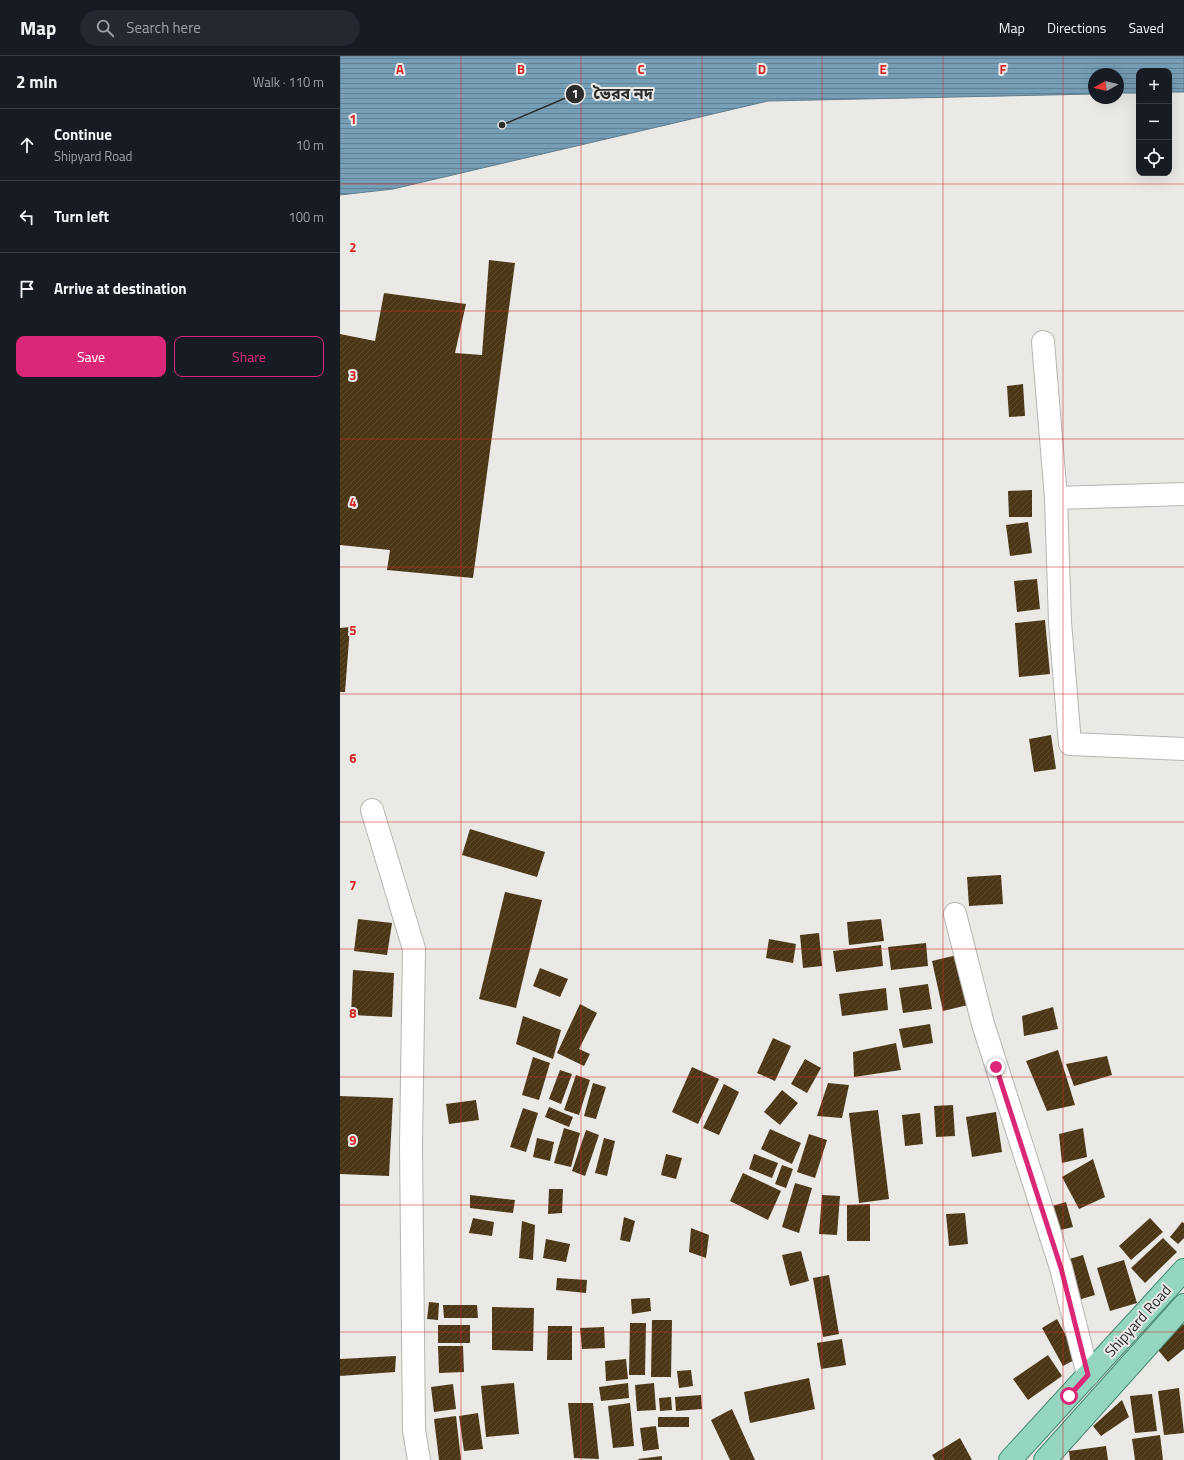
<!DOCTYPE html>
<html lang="en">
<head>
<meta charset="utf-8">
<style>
  body { margin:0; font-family:"Titillium Web","Noto Sans Bengali",sans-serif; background:#242831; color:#f1f3f6 }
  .controls { position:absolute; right:12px; top:12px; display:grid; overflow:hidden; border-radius:8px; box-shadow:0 4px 16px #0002 }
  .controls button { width:36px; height:36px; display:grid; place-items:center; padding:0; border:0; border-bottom:1px solid #363941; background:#171b24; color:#f1f3f6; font:20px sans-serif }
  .compass { position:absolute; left:748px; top:12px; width:36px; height:36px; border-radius:50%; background:#171b24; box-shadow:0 4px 16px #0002; rotate:262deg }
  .stop { position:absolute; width:12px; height:12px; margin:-9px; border:3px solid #db2777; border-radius:50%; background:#fff }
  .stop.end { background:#db2777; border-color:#fff; box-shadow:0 1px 4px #0008 }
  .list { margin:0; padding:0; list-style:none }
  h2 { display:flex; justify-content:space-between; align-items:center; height:52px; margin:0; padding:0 16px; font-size:17px }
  h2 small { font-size:13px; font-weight:400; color:#9ea1a6 }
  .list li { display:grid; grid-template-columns:26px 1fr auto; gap:12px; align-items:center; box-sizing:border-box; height:72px; padding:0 16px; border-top:1px solid #363941 }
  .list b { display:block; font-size:15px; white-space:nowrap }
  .list p { margin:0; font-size:13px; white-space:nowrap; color:#9ea1a6 }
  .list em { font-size:13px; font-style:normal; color:#9ea1a6 }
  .actions { display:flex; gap:8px; padding:12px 16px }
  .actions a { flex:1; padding:9px 0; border:1px solid #db2777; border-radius:8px; text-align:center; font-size:14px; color:#db2777 }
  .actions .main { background:#db2777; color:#fff }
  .icon { flex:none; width:22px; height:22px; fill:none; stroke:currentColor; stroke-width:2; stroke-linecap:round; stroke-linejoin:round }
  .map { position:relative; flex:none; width:844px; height:1404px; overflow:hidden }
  header { display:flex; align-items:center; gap:24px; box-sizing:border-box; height:56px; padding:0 20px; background:#171b24; border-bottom:1px solid #363941 }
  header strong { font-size:19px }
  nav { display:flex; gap:22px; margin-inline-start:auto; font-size:14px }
  .search { width:280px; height:36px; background:#242831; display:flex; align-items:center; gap:10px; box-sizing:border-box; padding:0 14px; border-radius:22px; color:#9ea1a6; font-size:15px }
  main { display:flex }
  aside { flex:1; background:#171b24 }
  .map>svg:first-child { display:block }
  .water { fill:url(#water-rules); stroke:#607c8d }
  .building { fill:url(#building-hatch) }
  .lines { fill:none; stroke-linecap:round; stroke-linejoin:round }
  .street-casing { stroke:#b6b5b2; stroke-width:24 }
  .primary-casing { stroke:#418971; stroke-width:24 }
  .street { stroke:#fff; stroke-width:22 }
  .primary { stroke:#94d6c0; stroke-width:22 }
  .route { stroke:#db2777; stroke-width:5 }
  .grid { fill:none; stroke:#d62828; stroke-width:1; stroke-opacity:0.55 }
  .labels { text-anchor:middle; stroke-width:4; stroke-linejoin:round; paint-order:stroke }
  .street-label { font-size:15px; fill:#2c2c2b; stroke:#ebe9e6 }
  .grid-label { font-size:13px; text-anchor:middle; font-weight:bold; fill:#d62828; stroke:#ebe9e6; stroke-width:4; stroke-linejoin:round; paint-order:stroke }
  .leader { fill:none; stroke:#2c2c2b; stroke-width:1.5 }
  .callout-dot { fill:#2c2c2b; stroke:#ebe9e6; stroke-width:1.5 }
  .mark-label { font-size:12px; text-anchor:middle; font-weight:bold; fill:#fff }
  .callout-label { font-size:16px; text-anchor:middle; font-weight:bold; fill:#2c2c2b; stroke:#ebe9e6; stroke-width:4; stroke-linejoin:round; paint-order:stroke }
</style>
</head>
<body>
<header>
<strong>Map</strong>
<div class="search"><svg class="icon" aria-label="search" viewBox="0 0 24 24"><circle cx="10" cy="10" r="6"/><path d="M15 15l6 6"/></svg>Search here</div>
<nav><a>Map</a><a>Directions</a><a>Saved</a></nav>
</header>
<main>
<aside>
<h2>2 min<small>Walk · 110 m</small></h2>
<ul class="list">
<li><svg class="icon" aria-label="ahead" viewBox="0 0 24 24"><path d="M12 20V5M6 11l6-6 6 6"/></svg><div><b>Continue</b><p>Shipyard Road</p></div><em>10 m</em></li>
<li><svg class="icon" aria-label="left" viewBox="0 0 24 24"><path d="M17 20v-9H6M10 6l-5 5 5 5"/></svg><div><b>Turn left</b></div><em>100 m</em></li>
<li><svg class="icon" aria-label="arrive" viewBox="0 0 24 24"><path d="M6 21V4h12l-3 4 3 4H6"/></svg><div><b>Arrive at destination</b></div></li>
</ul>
<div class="actions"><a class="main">Save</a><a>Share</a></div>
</aside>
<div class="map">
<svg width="844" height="1404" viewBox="0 0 844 1404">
  <defs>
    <pattern id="water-rules" width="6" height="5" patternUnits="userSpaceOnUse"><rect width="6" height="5" fill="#769fb7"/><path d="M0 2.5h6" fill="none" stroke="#618295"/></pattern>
    <pattern id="building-hatch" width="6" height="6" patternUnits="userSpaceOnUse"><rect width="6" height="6" fill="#4b3715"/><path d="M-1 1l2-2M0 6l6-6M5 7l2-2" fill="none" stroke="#5d4c2e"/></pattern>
  </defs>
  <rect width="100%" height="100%" fill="#ebe9e6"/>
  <path class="water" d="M 0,0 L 844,0 L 844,36 L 829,36 L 829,15 L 799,15 L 799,37 L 778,37 L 778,18 L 754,18 L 754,38 L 428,45 L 53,133 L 0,139 Z"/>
  <g class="building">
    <path d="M 149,204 L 175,207 L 133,522 L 47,514 L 50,494 L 0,489 L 0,278 L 35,285 L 44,237 L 126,248 L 115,297 L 142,299 Z"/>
    <path d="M 683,328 L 685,360 L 669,361 L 667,330 Z"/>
    <path d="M 692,434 L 692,461 L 669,461 L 668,435 Z"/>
    <path d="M 688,466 L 692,497 L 670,500 L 666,469 Z"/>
    <path d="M 697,523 L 700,553 L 677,556 L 674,525 Z"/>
    <path d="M 705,564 L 710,618 L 679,621 L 675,567 Z"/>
    <path d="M 10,571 L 5,636 L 0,636 L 0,572 Z"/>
    <path d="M 711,679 L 716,713 L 694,716 L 689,683 Z"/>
    <path d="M 130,773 L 205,796 L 197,821 L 122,799 Z"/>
    <path d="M 661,819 L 663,848 L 629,850 L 627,821 Z"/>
    <path d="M 165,836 L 202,844 L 176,952 L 139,943 Z"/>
    <path d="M 18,863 L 52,867 L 47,899 L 14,895 Z"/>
    <path d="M 541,863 L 544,885 L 509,889 L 507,866 Z"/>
    <path d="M 479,877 L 482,910 L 463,912 L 460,879 Z"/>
    <path d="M 429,883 L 456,888 L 453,907 L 426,902 Z"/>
    <path d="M 586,887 L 588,910 L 551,914 L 548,891 Z"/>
    <path d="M 541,889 L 543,910 L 496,916 L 493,895 Z"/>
    <path d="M 617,899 L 628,949 L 603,955 L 592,905 Z"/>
    <path d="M 200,912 L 228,923 L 220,941 L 193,930 Z"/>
    <path d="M 13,914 L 54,917 L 52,961 L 11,959 Z"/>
    <path d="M 588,928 L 592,953 L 563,957 L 559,932 Z"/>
    <path d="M 546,932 L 548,954 L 502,960 L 499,938 Z"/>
    <path d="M 240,948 L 257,957 L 239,993 L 250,998 L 244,1010 L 217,997 Z"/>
    <path d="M 713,951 L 718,973 L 684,980 L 682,960 Z"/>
    <path d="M 183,960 L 221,974 L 213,1003 L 176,988 Z"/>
    <path d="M 590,968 L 593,987 L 563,992 L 559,973 Z"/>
    <path d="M 433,982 L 451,990 L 435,1025 L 417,1017 Z"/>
    <path d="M 556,987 L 561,1014 L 514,1021 L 513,996 Z"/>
    <path d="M 718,994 L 735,1049 L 707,1055 L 686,1005 Z"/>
    <path d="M 767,1000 L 772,1019 L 734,1030 L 726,1008 Z"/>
    <path d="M 193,1001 L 210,1007 L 199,1044 L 182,1039 Z"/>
    <path d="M 465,1003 L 481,1012 L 467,1037 L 451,1028 Z"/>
    <path d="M 352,1011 L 379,1023 L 358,1068 L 332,1056 Z"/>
    <path d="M 220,1014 L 232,1018 L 221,1048 L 209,1043 Z"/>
    <path d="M 236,1019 L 250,1024 L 239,1059 L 224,1054 Z"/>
    <path d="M 253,1027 L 266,1031 L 256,1063 L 244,1060 Z"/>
    <path d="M 488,1027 L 509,1029 L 502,1062 L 477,1060 Z"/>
    <path d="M 384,1028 L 399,1036 L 379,1079 L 363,1072 Z"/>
    <path d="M 442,1034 L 458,1047 L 440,1069 L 424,1056 Z"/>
    <path d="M 0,1040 L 53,1042 L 49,1120 L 0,1118 Z"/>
    <path d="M 136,1044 L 139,1064 L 109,1068 L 106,1048 Z"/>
    <path d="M 613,1049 L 615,1080 L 596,1081 L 594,1050 Z"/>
    <path d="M 209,1051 L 233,1061 L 229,1071 L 205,1061 Z"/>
    <path d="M 183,1052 L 198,1057 L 186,1096 L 170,1091 Z"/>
    <path d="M 538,1054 L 549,1143 L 519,1147 L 509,1057 Z"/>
    <path d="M 656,1056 L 662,1096 L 632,1101 L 626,1061 Z"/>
    <path d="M 580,1057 L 583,1088 L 565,1090 L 562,1059 Z"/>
    <path d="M 224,1072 L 240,1077 L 231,1111 L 214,1107 Z"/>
    <path d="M 743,1072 L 747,1101 L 722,1107 L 719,1078 Z"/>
    <path d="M 430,1073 L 461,1087 L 452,1108 L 421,1093 Z"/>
    <path d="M 246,1074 L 259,1079 L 245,1120 L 232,1115 Z"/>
    <path d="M 469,1078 L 487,1084 L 475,1122 L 457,1116 Z"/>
    <path d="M 197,1082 L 214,1086 L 210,1105 L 193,1101 Z"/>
    <path d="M 264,1082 L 275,1085 L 267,1120 L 255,1117 Z"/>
    <path d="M 326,1098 L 342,1102 L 336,1123 L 321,1119 Z"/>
    <path d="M 414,1098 L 438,1107 L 432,1122 L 409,1113 Z"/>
    <path d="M 753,1103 L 765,1141 L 739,1153 L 722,1121 Z"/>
    <path d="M 442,1109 L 453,1113 L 446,1132 L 435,1128 Z"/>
    <path d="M 403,1117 L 441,1135 L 428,1164 L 390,1145 Z"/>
    <path d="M 455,1127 L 472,1132 L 459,1177 L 442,1171 Z"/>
    <path d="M 209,1133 L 223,1133 L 222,1157 L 208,1158 Z"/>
    <path d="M 130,1139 L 175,1144 L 173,1157 L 130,1152 Z"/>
    <path d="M 482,1139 L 500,1140 L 497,1179 L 479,1178 Z"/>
    <path d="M 726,1146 L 733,1171 L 716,1175 L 709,1151 Z"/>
    <path d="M 530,1148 L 530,1185 L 507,1185 L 507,1149 Z"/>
    <path d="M 625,1157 L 628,1188 L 609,1190 L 606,1158 Z"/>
    <path d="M 284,1161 L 295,1165 L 290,1186 L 280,1184 Z"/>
    <path d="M 133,1162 L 154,1166 L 152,1180 L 129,1177 Z"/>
    <path d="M 810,1162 L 823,1176 L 791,1204 L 779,1190 Z"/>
    <path d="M 182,1165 L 195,1169 L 193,1204 L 179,1202 Z"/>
    <path d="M 842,1166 L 844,1167 L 844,1182 L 838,1188 L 830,1181 Z"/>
    <path d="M 351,1172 L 369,1179 L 366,1202 L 349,1196 Z"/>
    <path d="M 823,1182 L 837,1196 L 805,1227 L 791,1212 Z"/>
    <path d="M 206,1183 L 230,1188 L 226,1206 L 203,1202 Z"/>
    <path d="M 461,1195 L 469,1225 L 450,1230 L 442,1199 Z"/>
    <path d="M 743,1199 L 755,1239 L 738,1244 L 726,1204 Z"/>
    <path d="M 784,1204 L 797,1247 L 770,1255 L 757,1212 Z"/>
    <path d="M 489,1219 L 499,1278 L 483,1281 L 473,1222 Z"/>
    <path d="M 217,1222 L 247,1224 L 246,1237 L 216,1234 Z"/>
    <path d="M 310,1242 L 311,1255 L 292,1258 L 291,1243 Z"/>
    <path d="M 89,1246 L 99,1247 L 98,1264 L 87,1263 Z"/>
    <path d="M 103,1249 L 137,1249 L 138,1262 L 104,1262 Z"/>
    <path d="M 152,1251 L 194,1252 L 193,1295 L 152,1294 Z"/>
    <path d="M 717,1263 L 738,1302 L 723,1310 L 702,1272 Z"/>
    <path d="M 312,1264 L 332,1264 L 331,1321 L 311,1321 Z"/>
    <path d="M 842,1266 L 844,1269 L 844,1293 L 828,1306 L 814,1289 Z"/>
    <path d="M 290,1267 L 306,1267 L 305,1319 L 289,1319 Z"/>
    <rect x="98" y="1269" width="32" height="18"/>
    <path d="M 208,1270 L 232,1270 L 232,1304 L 207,1304 Z"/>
    <path d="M 264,1271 L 265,1292 L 242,1293 L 240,1272 Z"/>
    <path d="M 502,1283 L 506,1309 L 481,1313 L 477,1287 Z"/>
    <path d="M 98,1290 L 123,1290 L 124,1316 L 99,1317 Z"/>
    <path d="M 708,1299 L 722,1320 L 688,1344 L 673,1323 Z"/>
    <path d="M 56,1300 L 55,1316 L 0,1320 L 0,1303 Z"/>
    <path d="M 286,1303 L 288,1323 L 266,1325 L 265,1305 Z"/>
    <path d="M 351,1314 L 353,1330 L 339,1332 L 337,1315 Z"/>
    <path d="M 469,1322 L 475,1353 L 410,1367 L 404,1336 Z"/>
    <path d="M 174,1327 L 179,1378 L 146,1381 L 141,1330 Z"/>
    <path d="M 288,1327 L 289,1342 L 261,1345 L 259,1331 Z"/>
    <path d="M 314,1327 L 316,1354 L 297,1355 L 295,1329 Z"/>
    <path d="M 113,1328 L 116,1353 L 94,1356 L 91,1331 Z"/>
    <path d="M 839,1332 L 844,1377 L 824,1379 L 818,1335 Z"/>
    <path d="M 812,1338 L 817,1375 L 795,1377 L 790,1340 Z"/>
    <path d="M 361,1339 L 362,1353 L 336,1355 L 335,1341 Z"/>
    <path d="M 331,1341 L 332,1354 L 320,1355 L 319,1342 Z"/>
    <path d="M 782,1344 L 789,1361 L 761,1380 L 753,1370 Z"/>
    <path d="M 228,1347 L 253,1347 L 259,1403 L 234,1402 Z"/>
    <path d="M 290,1347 L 294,1390 L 273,1392 L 268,1350 Z"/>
    <path d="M 392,1353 L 415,1404 L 390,1404 L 371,1364 Z"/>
    <path d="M 138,1357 L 143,1393 L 124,1395 L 119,1360 Z"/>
    <path d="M 116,1360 L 121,1404 L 99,1404 L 94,1363 Z"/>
    <rect x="318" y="1361" width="31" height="10"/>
    <path d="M 316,1370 L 319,1393 L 303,1395 L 300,1372 Z"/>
    <path d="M 820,1379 L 823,1404 L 795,1404 L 792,1383 Z"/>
    <path d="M 620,1382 L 632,1404 L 595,1404 L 592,1399 Z"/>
    <path d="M 766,1390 L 768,1404 L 730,1404 L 729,1395 Z"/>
    <path d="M 322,1400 L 322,1404 L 299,1404 L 298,1403 Z"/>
  </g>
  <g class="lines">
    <g class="street-casing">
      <g id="street">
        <path d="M 703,286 L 716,442 L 720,566 L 730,688 L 844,693"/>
        <path d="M 716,442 L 844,438"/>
        <path d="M 32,754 L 74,893 L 71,1089 L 74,1374 L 79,1404"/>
        <path d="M 615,858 L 643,968 L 721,1212 L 748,1319"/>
      </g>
    </g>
    <g class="primary-casing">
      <g id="primary">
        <path d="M 670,1404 L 844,1214"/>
        <path d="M 705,1404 L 844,1249"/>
      </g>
    </g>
    <use href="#street" class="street"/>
    <use href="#primary" class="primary"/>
  </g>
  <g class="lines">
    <path class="route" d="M 656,1011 L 721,1212 L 748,1319 L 729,1340"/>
  </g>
  <path class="grid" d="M 121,0 L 121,1404M 241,0 L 241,1404M 362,0 L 362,1404M 482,0 L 482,1404M 603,0 L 603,1404M 723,0 L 723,1404M 0,128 L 844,128M 0,255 L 844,255M 0,383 L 844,383M 0,511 L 844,511M 0,638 L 844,638M 0,766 L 844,766M 0,893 L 844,893M 0,1021 L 844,1021M 0,1149 L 844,1149M 0,1276 L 844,1276"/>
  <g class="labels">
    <g class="street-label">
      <text transform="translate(798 1265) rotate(-48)" y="5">Shipyard Road</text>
    </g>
  </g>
  <g class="grid-label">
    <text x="60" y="18">A</text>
    <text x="181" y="18">B</text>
    <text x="301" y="18">C</text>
    <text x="422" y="18">D</text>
    <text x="543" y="18">E</text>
    <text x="663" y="18">F</text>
    <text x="13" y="68">1</text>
    <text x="13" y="196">2</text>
    <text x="13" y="324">3</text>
    <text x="13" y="451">4</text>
    <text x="13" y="579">5</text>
    <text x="13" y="707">6</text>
    <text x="13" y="834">7</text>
    <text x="13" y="962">8</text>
    <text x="13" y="1089">9</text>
  </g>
  <path class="leader" d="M162 69L235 38"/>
  <g class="callout-dot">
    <circle cx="162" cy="69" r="4"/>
    <circle cx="235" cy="38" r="10"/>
  </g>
  <g class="mark-label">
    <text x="235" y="42">1</text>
  </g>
  <g class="callout-label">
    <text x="283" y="43">ভৈরব নদ</text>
  </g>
</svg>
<div class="controls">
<button>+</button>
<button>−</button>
<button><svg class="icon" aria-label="locate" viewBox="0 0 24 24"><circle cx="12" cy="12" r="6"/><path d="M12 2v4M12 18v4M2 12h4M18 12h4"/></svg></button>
</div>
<svg class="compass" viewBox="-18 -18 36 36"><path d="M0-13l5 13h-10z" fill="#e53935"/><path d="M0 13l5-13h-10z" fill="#9ea1a6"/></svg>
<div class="stop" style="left:729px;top:1340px"></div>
<div class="stop end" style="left:656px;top:1011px"></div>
</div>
</main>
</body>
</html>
